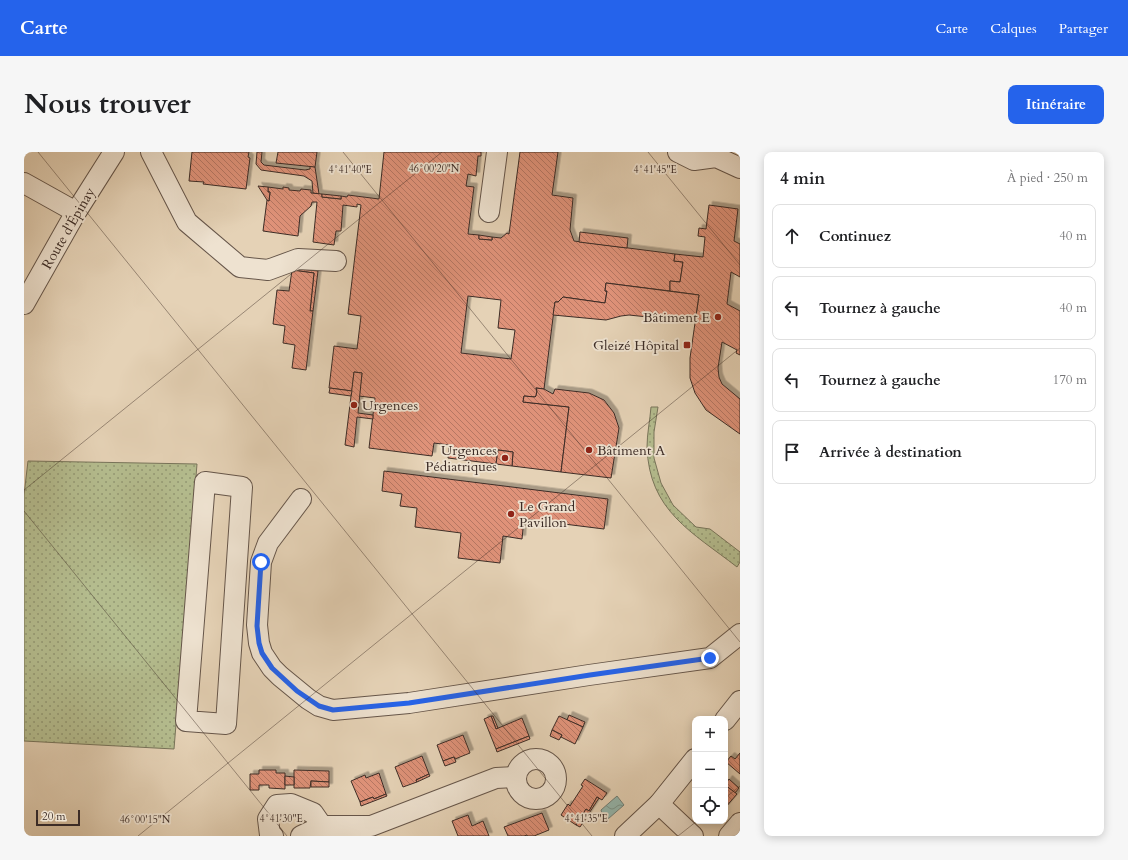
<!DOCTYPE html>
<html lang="fr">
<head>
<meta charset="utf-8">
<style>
  body { margin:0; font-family:Cardo,serif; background:#f6f6f6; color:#202124 }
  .controls { position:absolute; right:12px; bottom:12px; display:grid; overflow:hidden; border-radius:8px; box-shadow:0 2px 10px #0003 }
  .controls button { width:36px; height:36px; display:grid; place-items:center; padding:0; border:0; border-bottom:1px solid #e0e0e0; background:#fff; color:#202124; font:20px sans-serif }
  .scale { position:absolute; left:12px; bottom:10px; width:44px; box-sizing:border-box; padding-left:4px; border:2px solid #3c2c26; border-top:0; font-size:11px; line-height:14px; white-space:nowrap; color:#3c2c26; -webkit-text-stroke:3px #eee2d0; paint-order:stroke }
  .stop { position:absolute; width:12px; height:12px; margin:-9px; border:3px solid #2563eb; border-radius:50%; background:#fff }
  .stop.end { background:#2563eb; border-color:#fff; box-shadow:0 1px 4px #0008 }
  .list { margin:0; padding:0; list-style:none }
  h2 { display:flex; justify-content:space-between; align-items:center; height:52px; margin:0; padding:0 16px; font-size:17px }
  h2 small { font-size:13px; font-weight:400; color:#757577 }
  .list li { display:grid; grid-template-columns:26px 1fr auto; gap:12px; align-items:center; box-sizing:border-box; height:64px; margin:0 8px 8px; padding:0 8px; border:1px solid #e0e0e0; border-radius:8px }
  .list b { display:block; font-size:15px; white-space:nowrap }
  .list em { font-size:13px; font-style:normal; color:#757577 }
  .icon { flex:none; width:22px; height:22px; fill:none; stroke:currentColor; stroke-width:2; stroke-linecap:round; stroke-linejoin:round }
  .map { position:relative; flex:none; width:716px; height:684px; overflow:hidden; border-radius:8px }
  header { display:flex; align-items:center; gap:24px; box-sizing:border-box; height:56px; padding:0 20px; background:#2563eb; color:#fff }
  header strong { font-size:19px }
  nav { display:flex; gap:22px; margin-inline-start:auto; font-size:14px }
  .intro { display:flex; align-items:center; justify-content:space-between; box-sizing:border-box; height:96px; padding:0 24px }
  h1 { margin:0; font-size:28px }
  .button { padding:10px 18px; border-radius:8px; background:#2563eb; color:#fff; font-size:14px; font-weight:700 }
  main { display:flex; gap:24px; padding:0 24px }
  aside { flex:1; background:#fff; border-radius:8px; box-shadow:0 2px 10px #0003 }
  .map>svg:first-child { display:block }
  .grass { fill:url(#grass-dots); stroke:#78745a }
  .water { fill:url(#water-waves); stroke:#728078 }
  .building { fill:url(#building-back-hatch); stroke:#3c2c26; fill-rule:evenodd; filter:url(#shadow) }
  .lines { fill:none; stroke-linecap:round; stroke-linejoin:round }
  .minor-casing { stroke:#66564a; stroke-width:22 }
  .minor { stroke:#eee2d0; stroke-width:20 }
  .route { stroke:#2563eb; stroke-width:5 }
  .ticks { fill:none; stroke:#3c2c26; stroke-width:1; stroke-opacity:0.45 }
  .poi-dot { fill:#8f2418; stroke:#eee2d0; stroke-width:1.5 }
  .labels { text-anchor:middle; stroke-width:3.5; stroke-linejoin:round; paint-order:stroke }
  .street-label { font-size:14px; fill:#3c2c26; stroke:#eee2d0 }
  .poi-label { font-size:14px; fill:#3c2c26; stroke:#eee2d0; text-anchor:end }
  .ticks-label { font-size:10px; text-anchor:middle; fill:#3c2c26; stroke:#eee2d0; stroke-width:3.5; stroke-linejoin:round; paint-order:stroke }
</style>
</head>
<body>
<header>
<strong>Carte</strong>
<nav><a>Carte</a><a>Calques</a><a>Partager</a></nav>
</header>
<div class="intro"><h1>Nous trouver</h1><a class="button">Itinéraire</a></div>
<main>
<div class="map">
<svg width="716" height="684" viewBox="0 0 716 684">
  <defs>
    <pattern id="grass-dots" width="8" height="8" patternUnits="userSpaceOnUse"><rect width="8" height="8" fill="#b4bc8e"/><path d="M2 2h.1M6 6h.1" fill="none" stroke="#949974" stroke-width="1.8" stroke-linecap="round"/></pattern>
    <pattern id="water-waves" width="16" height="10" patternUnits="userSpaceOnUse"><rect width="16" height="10" fill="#96b8ae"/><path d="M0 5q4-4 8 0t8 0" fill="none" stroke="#7c968d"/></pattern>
    <pattern id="building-back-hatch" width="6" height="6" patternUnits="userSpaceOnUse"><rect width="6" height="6" fill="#df9279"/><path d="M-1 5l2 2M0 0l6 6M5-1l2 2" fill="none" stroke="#b67763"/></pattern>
    <filter id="shadow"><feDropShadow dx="3.5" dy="-3.5" stdDeviation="0" flood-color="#0004"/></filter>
  </defs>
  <rect width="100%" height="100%" fill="#e5d2b6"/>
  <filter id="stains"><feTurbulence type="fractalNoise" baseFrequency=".005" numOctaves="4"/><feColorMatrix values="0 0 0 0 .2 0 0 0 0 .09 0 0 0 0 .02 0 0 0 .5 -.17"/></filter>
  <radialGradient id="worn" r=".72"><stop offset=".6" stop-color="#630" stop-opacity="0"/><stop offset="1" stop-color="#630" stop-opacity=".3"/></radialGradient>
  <g class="grass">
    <path d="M 627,255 L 634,255 L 630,280 L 630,306 L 637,331 L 649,353 L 672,375 L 686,377 L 716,400 L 716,410 L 713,415 C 668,380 625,359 623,295 C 623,282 626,268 627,255 Z"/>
    <path d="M 4,309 L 173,312 L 150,597 L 0,589 L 0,343 Z"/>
  </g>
  <path class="water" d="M 593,644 L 600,653 L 584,667 L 579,665 L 577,658 Z"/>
  <g class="building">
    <path d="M 168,0 L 225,0 L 224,5 L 226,6 L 222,37 L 179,32 L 180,30 L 165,29 Z"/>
    <path d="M 233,0 L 238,0 L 237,10 L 240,13 L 281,18 L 286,17 L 286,14 L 291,15 L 295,42 L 289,41 L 288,29 L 280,24 L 237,18 L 232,12 Z"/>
    <path d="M 254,0 L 293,0 L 291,15 L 252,11 Z"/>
    <path d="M 360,0 L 457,0 L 457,4 L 454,4 L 452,24 L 444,22 L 442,34 L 450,35 L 444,82 L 455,83 L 455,87 L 468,88 L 468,85 L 477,86 L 483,81 L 485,82 L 496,0 L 534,0 L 528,43 L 549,46 L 546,78 L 550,89 L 651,102 L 650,109 L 659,110 L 656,130 L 646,129 L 646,139 L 582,131 L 581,139 L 583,139 L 581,151 L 539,145 L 534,150 L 531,150 L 520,237 L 512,236 L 513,239 L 512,244 L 511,245 L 500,244 L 499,250 L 545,255 L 537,320 L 488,314 L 489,300 L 474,298 L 472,312 L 424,306 L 425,293 L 410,291 L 408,304 L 345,296 L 351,246 L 335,244 L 338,221 L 330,220 L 328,239 L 305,236 L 310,194 L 333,197 L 337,164 L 324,162 L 337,53 L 333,52 L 333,55 L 319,53 L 317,79 L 312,79 L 310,93 L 289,90 L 293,50 L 288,50 L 287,54 L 276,64 L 274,84 L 239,79 L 243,48 L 245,49 L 246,40 L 244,40 L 244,35 L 259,37 L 259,35 L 265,36 L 265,38 L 276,39 L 277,37 L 287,38 L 287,41 L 298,42 L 298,45 L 317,47 L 317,44 L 323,45 L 324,43 L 355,47 ZM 444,144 L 477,148 L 474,176 L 491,178 L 487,207 L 437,201 Z"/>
    <path d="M 234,34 L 244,35 L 244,40 L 246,40 L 245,49 L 243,48 Z"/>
    <path d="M 298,42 L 317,44 L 317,47 L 298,45 Z"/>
    <path d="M 685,53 L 714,57 L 710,89 L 716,92 L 716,125 L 707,120 L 703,152 L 716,159 L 716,203 L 712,201 L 713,198 L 698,190 L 694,216 L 695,225 L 698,232 L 716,247 L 716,282 L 682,258 L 671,241 L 666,226 L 666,206 L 675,143 L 646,139 L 646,129 L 656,130 L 659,110 L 650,109 L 651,102 L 679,105 L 681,85 L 674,84 L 675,76 L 682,77 Z"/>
    <path d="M 556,80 L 604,86 L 603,96 L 555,90 Z"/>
    <path d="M 455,83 L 468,85 L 468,88 L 455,87 Z"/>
    <path d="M 268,116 L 294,119 L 289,159 L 286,159 L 290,121 L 268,118 Z"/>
    <path d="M 268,118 L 290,121 L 286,159 L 289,159 L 282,218 L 268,216 L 271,193 L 259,191 L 261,174 L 249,172 L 253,138 L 265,139 Z"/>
    <path d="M 582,131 L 675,143 L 671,170 L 605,163 L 597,164 L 582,168 L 529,163 L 531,150 L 534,150 L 539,145 L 581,151 L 583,139 L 581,139 Z"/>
    <path d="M 330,220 L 338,221 L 334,261 L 349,263 L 349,267 L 333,265 L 330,295 L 321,293 Z"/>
    <path d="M 306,236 L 328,239 L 327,244 L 305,241 Z"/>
    <path d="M 512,236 L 520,237 L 529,242 L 531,237 L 565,241 L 580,248 L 590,261 L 595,276 L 587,326 L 537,320 L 545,255 L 499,250 L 500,244 L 511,245 L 512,244 L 513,239 Z"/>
    <path d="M 474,298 L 489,300 L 488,314 L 472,312 Z"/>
    <path d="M 360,319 L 584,347 L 580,377 L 500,367 L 498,387 L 479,384 L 476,411 L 434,406 L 437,381 L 391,375 L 393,356 L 376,354 L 378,342 L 358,339 Z"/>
    <path d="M 545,563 L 561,570 L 559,575 L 543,568 Z"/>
    <path d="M 467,564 L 469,564 L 474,576 L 472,577 Z"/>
    <path d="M 467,564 L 472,577 L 498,566 L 505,584 L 472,597 L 460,567 Z"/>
    <path d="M 535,564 L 559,575 L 551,592 L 537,585 L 538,583 L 528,578 Z"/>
    <path d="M 528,578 L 538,583 L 535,588 L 526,584 Z"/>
    <path d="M 439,583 L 446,601 L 431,607 L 430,605 L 419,609 L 413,593 Z"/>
    <path d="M 505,584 L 506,587 L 473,600 L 472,597 Z"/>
    <path d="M 716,601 L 716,622 L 702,610 L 707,604 L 711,607 Z"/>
    <path d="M 398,604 L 405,622 L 392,628 L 393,630 L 379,635 L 371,615 Z"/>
    <path d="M 430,605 L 432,610 L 421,614 L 419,609 Z"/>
    <path d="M 235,618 L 252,618 L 252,621 L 261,621 L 261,637 L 245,636 L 245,633 L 235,633 L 235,638 L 226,638 L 226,622 L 235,622 Z"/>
    <path d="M 270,618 L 305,619 L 305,630 L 287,629 L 286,636 L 270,636 Z"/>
    <path d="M 355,621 L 362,642 L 350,647 L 349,645 L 336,650 L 327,629 L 341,623 L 342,626 Z"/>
    <path d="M 405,622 L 406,624 L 393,630 L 392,628 Z"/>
    <path d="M 261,624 L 270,625 L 270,633 L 261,633 Z"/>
    <path d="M 561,627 L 583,641 L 578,648 L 573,645 L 565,659 L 562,657 L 552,673 L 537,663 L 544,652 L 546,654 L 559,634 L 557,633 Z"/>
    <path d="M 705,627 L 715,636 L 711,641 L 701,633 Z"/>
    <path d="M 287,629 L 305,630 L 305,635 L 287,635 Z"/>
    <path d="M 701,633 L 713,642 L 701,656 Z"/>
    <path d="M 362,642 L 363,644 L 337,654 L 336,650 L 349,645 L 350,647 Z"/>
    <path d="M 573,645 L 575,646 L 556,675 L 552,673 L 562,657 L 565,659 Z"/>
    <path d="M 518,661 L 525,678 L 510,684 L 503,684 L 503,683 L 500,684 L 484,684 L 480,675 Z"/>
    <path d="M 444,663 L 448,674 L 459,669 L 465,684 L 434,684 L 428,669 Z"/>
  </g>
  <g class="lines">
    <g class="minor-casing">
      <g id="minor">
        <path d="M 127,0 L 163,70 L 216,115 L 244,118 L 274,107 L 312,109"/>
        <path d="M 654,0 L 670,8 L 692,5 L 716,16"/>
        <path d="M 0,31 L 52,60"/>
        <path d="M 465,60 L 473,0"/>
        <path d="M 0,152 L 52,60 L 90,0"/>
        <path d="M 181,330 L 218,335 L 202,572 L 162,569 Z"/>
        <path d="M 277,347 L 244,391 L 237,410 L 233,473 L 235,491 L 238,501 L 248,516 L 256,524 L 284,547 L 295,554 L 309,558 L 385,551 L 565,523 L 686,506 L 716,482"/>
        <path d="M 701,568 L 716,549"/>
        <circle cx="512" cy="627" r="20"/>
        <path d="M 635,652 L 669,684"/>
        <path d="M 249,684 L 246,683 L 244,667 L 253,653 L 267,652 L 289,661 L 298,674"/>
        <path d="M 277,684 L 298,674 L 347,674 L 472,626 L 491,625"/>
        <path d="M 601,684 L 635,652 L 671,607"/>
        <path d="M 705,684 L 716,671"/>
      </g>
    </g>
    <use href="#minor" class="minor"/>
  </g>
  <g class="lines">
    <path class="route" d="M 237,410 L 233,474 L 235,491 L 238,501 L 248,516 L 273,539 L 295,554 L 309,558 L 385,551 L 566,523 L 686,506"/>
  </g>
  <path class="ticks" d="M 14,0 L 568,684M 319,0 L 716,490M 624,0 L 716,113M 0,338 L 418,0M 0,359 L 263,684M 701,646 L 716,634M 114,684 L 716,196M 654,684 L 673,669"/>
  <g class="poi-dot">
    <circle cx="694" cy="165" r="4"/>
    <rect x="659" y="189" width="8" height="8" rx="2"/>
    <circle cx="330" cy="253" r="4"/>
    <circle cx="565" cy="298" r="4"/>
    <circle cx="481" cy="306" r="4"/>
    <circle cx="487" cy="362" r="4"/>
  </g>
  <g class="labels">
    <g class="street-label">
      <text transform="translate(44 76) rotate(-60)" y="5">Route d'Épinay</text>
    </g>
    <g class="poi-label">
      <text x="686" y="170">Bâtiment E</text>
      <text x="655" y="198">Gleizé Hôpital</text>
      <text x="338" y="258" text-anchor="start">Urgences</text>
      <text x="473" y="303">Urgences<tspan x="473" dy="16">Pédiatriques</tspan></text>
      <text x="573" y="303" text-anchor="start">Bâtiment A</text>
      <text x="495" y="359" text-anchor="start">Le Grand<tspan x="495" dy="16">Pavillon</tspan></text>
    </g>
  </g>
  <g class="ticks-label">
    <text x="410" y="20">46°00'20"N</text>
    <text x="326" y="21">4°41'40"E</text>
    <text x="631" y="21">4°41'45"E</text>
    <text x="257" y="670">4°41'30"E</text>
    <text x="562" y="670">4°41'35"E</text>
    <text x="121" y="671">46°00'15"N</text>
  </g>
  <rect width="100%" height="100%" filter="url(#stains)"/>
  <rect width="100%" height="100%" fill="url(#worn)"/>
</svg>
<div class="controls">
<button>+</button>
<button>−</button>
<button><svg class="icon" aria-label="locate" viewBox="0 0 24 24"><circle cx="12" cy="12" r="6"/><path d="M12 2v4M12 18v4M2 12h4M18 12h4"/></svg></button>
</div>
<div class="scale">20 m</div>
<div class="stop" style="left:237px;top:410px"></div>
<div class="stop end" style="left:686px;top:506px"></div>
</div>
<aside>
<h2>4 min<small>À pied · 250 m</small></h2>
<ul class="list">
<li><svg class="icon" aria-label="ahead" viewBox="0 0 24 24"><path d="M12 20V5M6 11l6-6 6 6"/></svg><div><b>Continuez</b></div><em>40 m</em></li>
<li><svg class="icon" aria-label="left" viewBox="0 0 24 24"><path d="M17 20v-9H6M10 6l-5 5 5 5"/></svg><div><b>Tournez à gauche</b></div><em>40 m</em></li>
<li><svg class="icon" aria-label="left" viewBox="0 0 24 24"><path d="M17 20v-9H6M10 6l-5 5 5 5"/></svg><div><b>Tournez à gauche</b></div><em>170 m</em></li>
<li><svg class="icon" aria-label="arrive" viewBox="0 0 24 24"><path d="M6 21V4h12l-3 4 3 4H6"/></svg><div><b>Arrivée à destination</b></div></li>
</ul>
</aside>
</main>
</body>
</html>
